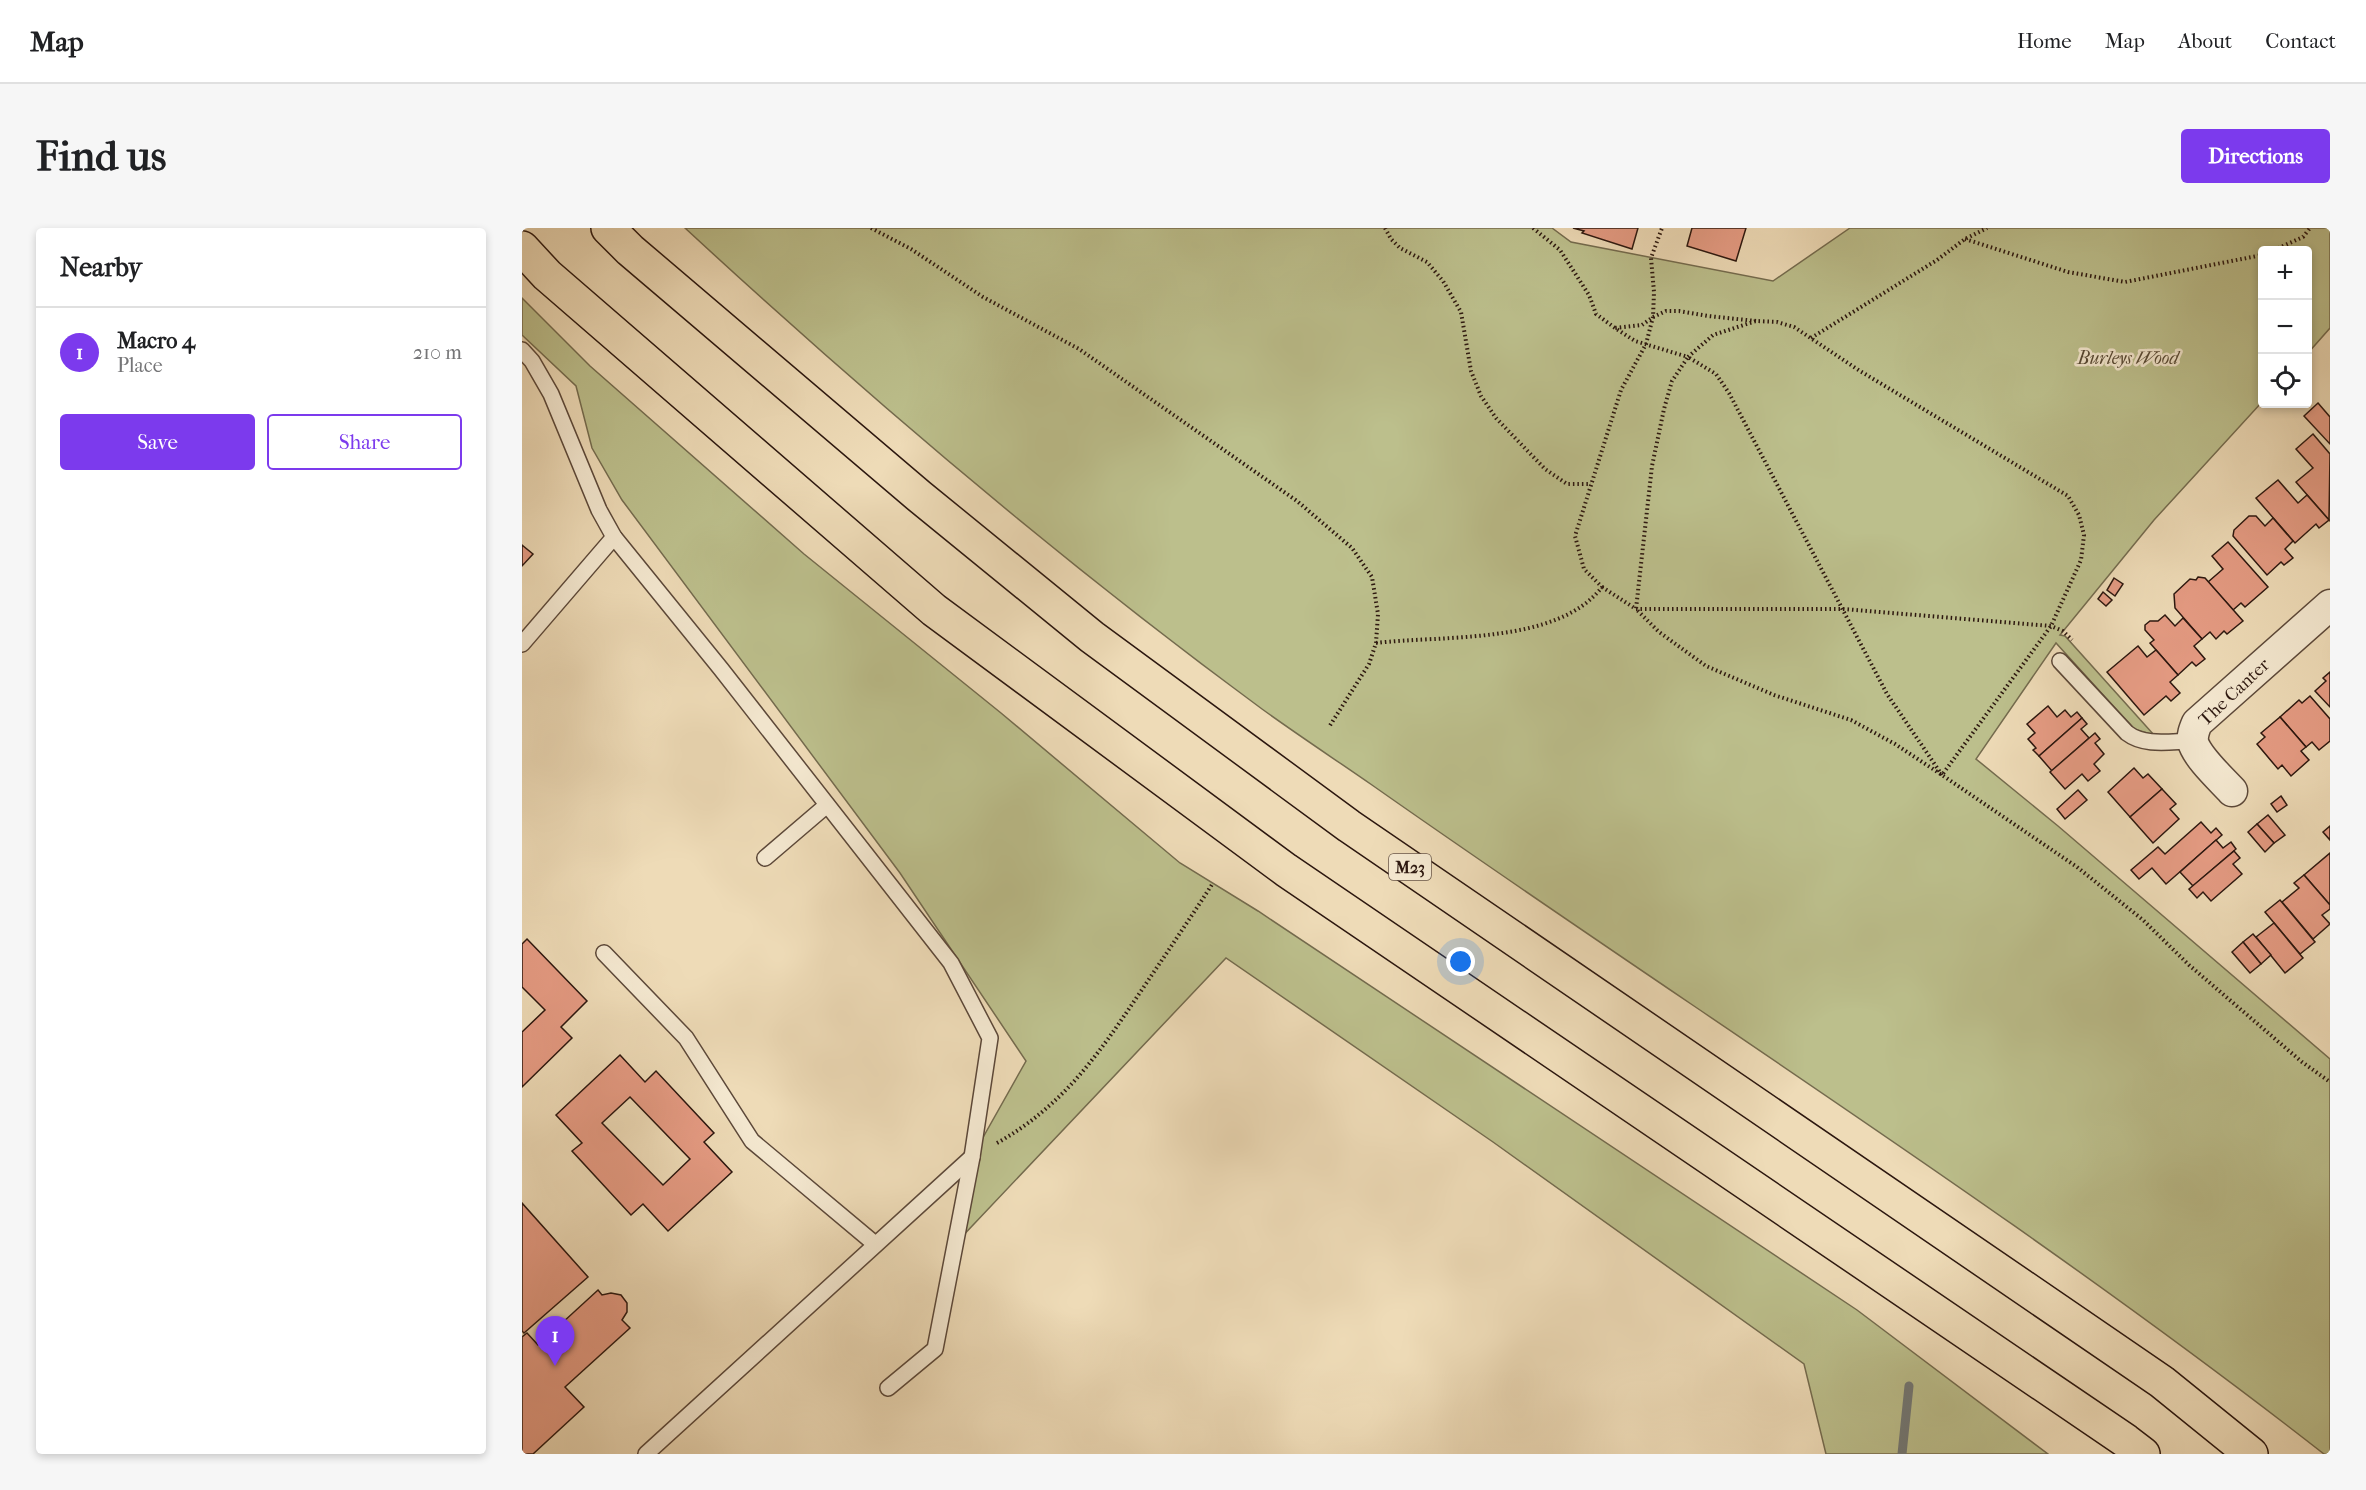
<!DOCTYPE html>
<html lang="en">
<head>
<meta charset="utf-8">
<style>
  body { margin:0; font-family:"IM FELL French Canon",serif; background:#f6f6f6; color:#202124 }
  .controls { position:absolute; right:18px; top:18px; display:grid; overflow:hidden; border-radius:6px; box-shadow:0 3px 9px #0003 }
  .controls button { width:54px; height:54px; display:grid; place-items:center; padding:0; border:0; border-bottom:2px solid #e0e0e0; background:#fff; color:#202124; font:30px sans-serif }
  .you { position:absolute; left:939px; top:734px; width:21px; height:21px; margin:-15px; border:4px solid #fff; border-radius:50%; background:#1a73e8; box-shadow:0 0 0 9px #1a73e833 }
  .badge { display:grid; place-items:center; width:39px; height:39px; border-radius:50%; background:#7c3aed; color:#fff; font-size:20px; font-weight:700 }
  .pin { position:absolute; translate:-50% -50px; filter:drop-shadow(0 2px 3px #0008) }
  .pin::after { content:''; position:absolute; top:32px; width:21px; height:18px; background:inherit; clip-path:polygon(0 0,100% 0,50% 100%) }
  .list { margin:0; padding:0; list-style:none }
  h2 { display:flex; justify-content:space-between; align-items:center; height:78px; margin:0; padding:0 24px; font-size:26px }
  h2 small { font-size:20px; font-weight:400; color:#757577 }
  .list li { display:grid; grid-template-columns:39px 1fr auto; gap:18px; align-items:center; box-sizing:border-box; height:90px; padding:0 24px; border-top:2px solid #e0e0e0 }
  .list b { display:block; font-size:22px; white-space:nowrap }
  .list p { margin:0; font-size:20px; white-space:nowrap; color:#757577 }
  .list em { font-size:20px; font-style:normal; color:#757577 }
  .actions { display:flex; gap:12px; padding:18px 24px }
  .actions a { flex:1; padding:14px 0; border:2px solid #7c3aed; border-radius:6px; text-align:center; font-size:21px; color:#7c3aed }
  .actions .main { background:#7c3aed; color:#fff }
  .icon { flex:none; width:33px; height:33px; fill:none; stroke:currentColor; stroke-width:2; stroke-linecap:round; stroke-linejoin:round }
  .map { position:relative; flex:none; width:1808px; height:1226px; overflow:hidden; border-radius:6px }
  header { display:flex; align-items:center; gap:36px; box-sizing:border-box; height:84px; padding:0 30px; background:#fff; border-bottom:2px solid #e0e0e0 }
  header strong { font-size:28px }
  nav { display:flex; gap:33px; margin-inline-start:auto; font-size:21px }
  .intro { display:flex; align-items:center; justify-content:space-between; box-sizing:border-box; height:144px; padding:0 36px }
  h1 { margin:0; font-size:42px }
  .button { padding:15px 27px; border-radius:6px; background:#7c3aed; color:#fff; font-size:21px; font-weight:700 }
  main { display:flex; gap:36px; padding:0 36px }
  aside { flex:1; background:#fff; border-radius:6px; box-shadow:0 3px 9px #0003 }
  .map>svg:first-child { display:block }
  .green { fill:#bcbf8c; stroke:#746b4e; stroke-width:1.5 }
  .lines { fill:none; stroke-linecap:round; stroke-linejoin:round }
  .stream { stroke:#727876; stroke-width:9 }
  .building { fill:#e59b83; stroke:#2c170f; stroke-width:1.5; fill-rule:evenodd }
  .service-casing { stroke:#5c4839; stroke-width:18 }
  .minor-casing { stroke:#5c4839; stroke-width:33 }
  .motorway-casing { stroke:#2c170f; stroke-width:36 }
  .path { stroke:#2c170f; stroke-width:4; stroke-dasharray:1.5 3; stroke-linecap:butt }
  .service { stroke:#f4e8d0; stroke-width:15 }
  .minor { stroke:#f4e8d0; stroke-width:30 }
  .motorway { stroke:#eedbb7; stroke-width:33 }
  .labels { text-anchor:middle; stroke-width:5; stroke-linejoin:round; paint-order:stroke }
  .shield { fill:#f4e8d0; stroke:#685649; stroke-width:1.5 }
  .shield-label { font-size:16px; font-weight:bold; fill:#2c170f }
  .park-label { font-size:18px; font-style:italic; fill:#574934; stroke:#f4e8d0 }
  .street-label { font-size:18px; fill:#2c170f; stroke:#f4e8d0 }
</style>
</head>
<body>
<header>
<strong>Map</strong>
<nav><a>Home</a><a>Map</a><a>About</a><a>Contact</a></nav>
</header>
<div class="intro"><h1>Find us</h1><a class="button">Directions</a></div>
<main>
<aside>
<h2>Nearby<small></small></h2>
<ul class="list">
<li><span class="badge">1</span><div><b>Macro 4</b><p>Place</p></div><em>210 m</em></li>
</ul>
<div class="actions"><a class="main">Save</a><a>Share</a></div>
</aside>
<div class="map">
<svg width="1808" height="1226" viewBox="0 0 1808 1226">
  <rect width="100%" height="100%" fill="#eedbb7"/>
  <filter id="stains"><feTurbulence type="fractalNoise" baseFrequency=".00333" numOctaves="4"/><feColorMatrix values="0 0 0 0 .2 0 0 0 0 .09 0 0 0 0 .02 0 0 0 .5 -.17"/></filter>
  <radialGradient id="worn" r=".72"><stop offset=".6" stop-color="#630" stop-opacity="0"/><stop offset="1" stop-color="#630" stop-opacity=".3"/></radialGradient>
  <g class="green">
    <path d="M 163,0 L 1030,0 L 1049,14 L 1251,53 L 1328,0 L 1808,0 L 1808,100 L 1786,125 L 1786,22 L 1740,22 L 1740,174 L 1632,292 L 1538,407 L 1543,408 L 1632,507 L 1612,501 L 1534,415 L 1454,531 L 1536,598 L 1808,831 L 1808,1226 L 1802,1226 C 1496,987 1167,780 850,557 C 814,532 776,507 740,481 C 539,333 347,170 163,0 Z"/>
    <path d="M 0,70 L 68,138 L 282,326 L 479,485 L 658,635 L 736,683 L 1335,1082 L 1526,1226 L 1304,1226 L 1282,1136 L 971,914 L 704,730 L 433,1016 L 450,929 L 504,833 L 378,645 L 100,272 L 70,220 L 54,158 L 0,107 Z"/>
  </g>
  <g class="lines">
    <path class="stream" d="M 1380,1226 L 1387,1158"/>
  </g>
  <g class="building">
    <path d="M 1051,0 L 1116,0 L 1110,21 L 1060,5 L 1062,3 Z"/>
    <path d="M 1170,0 L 1224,0 L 1214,33 L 1165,18 Z"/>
    <path d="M 1796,175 L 1808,189 L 1808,216 L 1782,188 Z"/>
    <path d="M 1791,206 L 1808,226 L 1807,292 L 1774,254 L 1791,240 L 1774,221 Z"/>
    <path d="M 1756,252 L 1776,275 L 1785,267 L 1807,292 L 1797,300 L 1794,296 L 1773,315 L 1734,270 Z"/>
    <path d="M 1727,288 L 1734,288 L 1743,298 L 1751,290 L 1771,313 L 1763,321 L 1771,330 L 1762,337 L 1759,334 L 1745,347 L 1711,308 L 1712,302 Z"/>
    <path d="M 1706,314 L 1746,359 L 1723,379 L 1719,375 L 1711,382 L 1686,354 L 1701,341 L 1690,328 Z"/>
    <path d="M 0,317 L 11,326 L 0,338 Z"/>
    <path d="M 1676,349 L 1683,350 L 1721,393 L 1705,406 L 1702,403 L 1694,411 L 1688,404 L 1680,411 L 1653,380 L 1652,366 L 1668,351 L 1674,352 Z"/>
    <path d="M 1592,350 L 1601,356 L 1593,368 L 1585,362 Z"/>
    <path d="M 1581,364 L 1590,372 L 1584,378 L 1576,371 Z"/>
    <path d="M 1643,387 L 1653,398 L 1661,390 L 1680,411 L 1672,418 L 1683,431 L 1674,438 L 1670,434 L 1656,447 L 1628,415 L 1632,412 L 1623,402 L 1623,397 L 1628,393 L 1636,393 Z"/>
    <path d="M 1616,418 L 1625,429 L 1634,422 L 1656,447 L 1648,454 L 1658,465 L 1649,473 L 1644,468 L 1622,487 L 1585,444 Z"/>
    <path d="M 1808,444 L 1808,479 L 1793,463 L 1804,453 L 1801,450 Z"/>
    <path d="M 1788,468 L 1808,491 L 1808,513 L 1797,522 L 1790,514 L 1784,519 L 1758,489 L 1777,472 L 1780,475 Z"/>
    <path d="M 1526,478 L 1535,489 L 1543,482 L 1549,489 L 1555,484 L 1560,490 L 1517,528 L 1511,522 L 1514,520 L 1506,511 L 1513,505 L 1505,496 Z"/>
    <path d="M 1758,489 L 1784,519 L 1779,523 L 1787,532 L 1769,548 L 1760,537 L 1756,541 L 1735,516 L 1743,509 L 1739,505 Z"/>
    <path d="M 1560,490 L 1565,496 L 1559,501 L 1567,510 L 1530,543 L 1517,528 Z"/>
    <path d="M 1573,505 L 1578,511 L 1573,515 L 1582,526 L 1572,536 L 1578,543 L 1566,553 L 1560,546 L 1543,561 L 1528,544 Z"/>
    <path d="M 1612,540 L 1621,550 L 1626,546 L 1640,561 L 1608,589 L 1586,564 Z"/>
    <path d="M 1640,561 L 1654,576 L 1648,581 L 1657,591 L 1631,615 L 1608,589 Z"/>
    <path d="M 1556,562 L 1565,572 L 1543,591 L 1535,581 Z"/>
    <path d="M 1759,568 L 1765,577 L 1755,584 L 1749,576 Z"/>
    <path d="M 1746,587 L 1763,607 L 1752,615 L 1735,596 Z"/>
    <path d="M 1679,594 L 1689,605 L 1694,600 L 1700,607 L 1644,656 L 1630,640 L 1617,651 L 1609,642 L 1636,619 L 1643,626 Z"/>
    <path d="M 1735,596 L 1752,615 L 1743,624 L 1726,604 Z"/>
    <path d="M 1808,598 L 1808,612 L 1801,604 Z"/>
    <path d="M 1694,612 L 1701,620 L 1709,614 L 1714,621 L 1671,658 L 1658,644 Z"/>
    <path d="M 1712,623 L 1718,630 L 1711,636 L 1720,646 L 1689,673 L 1681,664 L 1675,670 L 1667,661 Z"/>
    <path d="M 1808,625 L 1808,677 L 1782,647 Z"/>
    <path d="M 1782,647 L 1808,677 L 1808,681 L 1800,687 L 1808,696 L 1791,711 L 1760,674 L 1777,660 L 1772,655 Z"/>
    <path d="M 1758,672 L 1793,714 L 1778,726 L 1743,684 Z"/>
    <path d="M 1752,695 L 1781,730 L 1763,745 L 1734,709 Z"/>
    <path d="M 1731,706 L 1749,727 L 1739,736 L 1721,714 Z"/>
    <path d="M 5,711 L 65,773 L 39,799 L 50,810 L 0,859 L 0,804 L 23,782 L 0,759 L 0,716 Z"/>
    <path d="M 1721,714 L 1739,736 L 1728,745 L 1710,724 Z"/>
    <path d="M 98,827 L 123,854 L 134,843 L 192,905 L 182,914 L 210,944 L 146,1003 L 121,976 L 109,987 L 50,923 L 60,915 L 34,887 ZM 108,869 L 168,931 L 141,957 L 80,895 Z"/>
    <path d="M 0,975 L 66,1049 L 2,1105 L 0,1103 Z"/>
    <path d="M 76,1062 L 80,1067 L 89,1065 L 99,1067 L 105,1075 L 105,1084 L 100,1092 L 108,1100 L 43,1159 L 62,1179 L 11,1226 L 0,1226 L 0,1109 L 5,1105 L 16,1117 Z"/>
  </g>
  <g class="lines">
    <g class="service-casing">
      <g id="service">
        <path d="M 0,122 L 10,133 L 29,166 L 77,282 L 92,309 L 199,441 L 429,735 L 468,810 L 450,929 L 413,1121 L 366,1160"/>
        <path d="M 0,416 L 92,309"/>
        <path d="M 1538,433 L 1605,505 C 1623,519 1650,513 1671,513"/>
        <path d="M 243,630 L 305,577"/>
        <path d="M 82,725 L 164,810 L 230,913 L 353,1016"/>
        <path d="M 124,1226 L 450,929"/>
      </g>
    </g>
    <g class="minor-casing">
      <path id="minor" d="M 1710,563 C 1699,551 1675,529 1671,514 C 1670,507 1672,502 1675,495 L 1808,377"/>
    </g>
    <g class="motorway-casing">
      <g id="motorway">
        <path d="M 86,0 L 108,22 L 397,268 L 570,409 L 827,598 L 1640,1154 L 1729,1226"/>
        <path d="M 0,20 L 25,47 L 412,382 L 764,642 L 1604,1213 L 1621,1226"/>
      </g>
    </g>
    <g class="path">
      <path d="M 349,0 L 389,21 L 461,69 L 557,121 L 775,273 L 830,320 L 850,349 L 856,386 L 854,415 L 847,436 L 807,499"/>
      <path d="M 863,0 L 869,11 L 878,20 L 905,34 L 921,53 L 939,84 L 949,143 L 959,168 L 974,190 L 1023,241 L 1045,256 L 1069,256"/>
      <path d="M 1011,0 L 1038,22 L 1067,67 L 1074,86 L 1093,100"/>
      <path d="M 1443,11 L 1546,44 L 1603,54 L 1740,27"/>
      <path d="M 1752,22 L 1781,9 L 1788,0"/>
      <path d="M 1234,93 L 1186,88 L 1157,83 L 1144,83 L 1131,89 L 1120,97 L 1093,100 L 1113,113 L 1166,129 L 1191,107 L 1234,93 L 1255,94 L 1272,99 L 1338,143 L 1546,268 L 1557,287 L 1562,307 L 1559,332 L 1529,398 L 1420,547"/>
      <path d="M 1289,110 L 1415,32 L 1443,11 L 1465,0"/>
      <path d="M 1080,359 L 1114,381 L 1321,381 L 1529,398 L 1541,403 L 1550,412"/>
      <path d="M 854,415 C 920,407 1036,417 1080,359 L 1062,341 L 1053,308 L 1099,162 L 1124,116 L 1131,89 L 1132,64 L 1129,30 L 1140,0"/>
      <path d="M 1420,547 L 1365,466 L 1207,165 L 1194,146 L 1166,129 L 1150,153 L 1142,181 L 1130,238 L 1114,381 L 1137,404 L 1184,438 L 1252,467 L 1329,492 L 1373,516 L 1420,547 L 1555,639 L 1621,692 L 1667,737 L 1780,834 L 1808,854"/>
      <path d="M 475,915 C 541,878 576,827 617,766 C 642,729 667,692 691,655"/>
    </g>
    <use href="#service" class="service"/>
    <use href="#minor" class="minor"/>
    <use href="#motorway" class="motorway"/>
  </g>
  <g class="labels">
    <rect class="shield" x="867" y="626" width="42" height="26" rx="4.5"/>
    <g class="shield-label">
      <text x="888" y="645">M23</text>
    </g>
    <g class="park-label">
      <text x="1606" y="136">Burleys Wood</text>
    </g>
    <g class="street-label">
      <text transform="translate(1712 464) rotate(-43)" y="6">The Canter</text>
    </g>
  </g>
  <rect width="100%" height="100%" filter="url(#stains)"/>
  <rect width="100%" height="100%" fill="url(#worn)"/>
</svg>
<div class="controls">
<button>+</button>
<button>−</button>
<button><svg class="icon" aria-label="locate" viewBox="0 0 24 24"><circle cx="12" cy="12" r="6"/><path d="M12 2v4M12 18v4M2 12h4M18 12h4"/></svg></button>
</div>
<div class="you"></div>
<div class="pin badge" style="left:33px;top:1138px">1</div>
</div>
</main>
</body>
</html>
